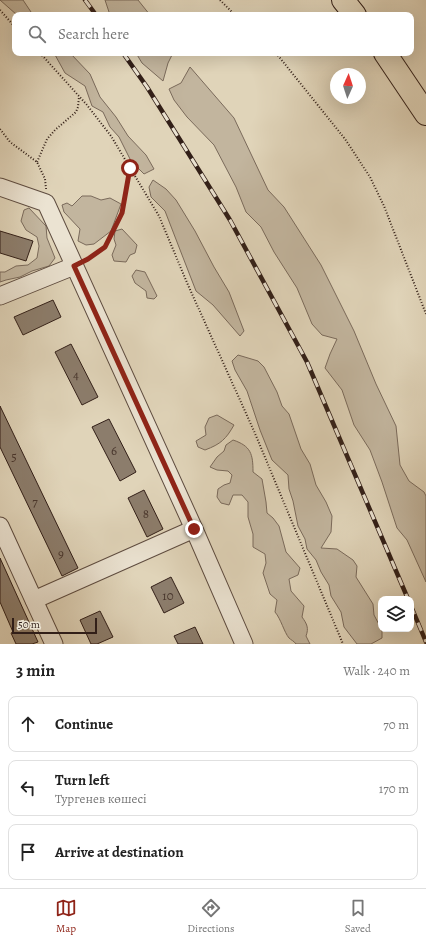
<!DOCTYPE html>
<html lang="en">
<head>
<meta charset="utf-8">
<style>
  body { margin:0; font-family:Alegreya,serif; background:#f2f2f2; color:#222 }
  .controls { position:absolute; right:12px; bottom:12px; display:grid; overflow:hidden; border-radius:8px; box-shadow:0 4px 16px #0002 }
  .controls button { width:36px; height:36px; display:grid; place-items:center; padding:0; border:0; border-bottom:1px solid #e0e0e0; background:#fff; color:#222; font:20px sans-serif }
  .compass { position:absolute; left:330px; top:68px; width:36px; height:36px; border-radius:50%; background:#fff; box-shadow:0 4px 16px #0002; rotate:3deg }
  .scale { position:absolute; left:12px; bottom:10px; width:85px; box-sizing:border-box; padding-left:4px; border:2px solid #321f18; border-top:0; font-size:11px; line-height:14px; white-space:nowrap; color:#321f18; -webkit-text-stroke:3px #ebe3d2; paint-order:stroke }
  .stop { position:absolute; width:12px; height:12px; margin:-9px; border:3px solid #8f2418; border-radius:50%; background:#fff }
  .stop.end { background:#8f2418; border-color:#fff; box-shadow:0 1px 4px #0008 }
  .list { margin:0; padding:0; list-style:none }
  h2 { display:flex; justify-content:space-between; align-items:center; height:52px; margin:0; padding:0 16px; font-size:17px }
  h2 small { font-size:13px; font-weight:400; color:#767676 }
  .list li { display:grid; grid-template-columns:26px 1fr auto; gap:12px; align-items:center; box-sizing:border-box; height:56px; margin:0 8px 8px; padding:0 8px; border:1px solid #e0e0e0; border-radius:8px }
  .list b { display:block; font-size:15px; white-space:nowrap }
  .list p { margin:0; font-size:13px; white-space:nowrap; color:#767676 }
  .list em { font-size:13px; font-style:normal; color:#767676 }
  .icon { flex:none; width:22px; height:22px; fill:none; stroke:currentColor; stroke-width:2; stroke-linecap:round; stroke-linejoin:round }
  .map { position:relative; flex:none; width:426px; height:644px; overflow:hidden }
  .search { position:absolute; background:#fff; box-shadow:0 4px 16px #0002; left:12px; right:12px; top:12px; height:44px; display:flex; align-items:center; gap:10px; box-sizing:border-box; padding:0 14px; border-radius:8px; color:#767676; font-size:15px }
  .sheet { height:244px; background:#fff }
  nav { display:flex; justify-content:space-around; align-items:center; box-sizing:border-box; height:56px; border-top:1px solid #e0e0e0; background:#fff; font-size:11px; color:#767676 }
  nav a { display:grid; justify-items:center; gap:2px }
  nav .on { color:#8f2418 }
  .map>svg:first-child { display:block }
  .green { fill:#c2b59e; stroke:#7a6a5b }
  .building { fill:#8c7d6c; stroke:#321f18 }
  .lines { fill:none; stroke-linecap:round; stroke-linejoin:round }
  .minor-casing { stroke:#5e4c40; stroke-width:19 }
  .highway-casing { stroke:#321f18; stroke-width:24 }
  .path { stroke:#321f18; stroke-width:2; stroke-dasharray:1 2; stroke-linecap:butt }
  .minor { stroke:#ebe3d2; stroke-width:17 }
  .highway { stroke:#e0d4b9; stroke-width:22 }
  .rail-casing { stroke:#321f18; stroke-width:4.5 }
  .rail { stroke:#ebe3d2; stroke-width:3; stroke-dasharray:9; stroke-linecap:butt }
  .route { stroke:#8f2418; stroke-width:5 }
  .labels { text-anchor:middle; stroke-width:3.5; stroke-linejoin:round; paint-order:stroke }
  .number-label { font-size:13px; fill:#48362d }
</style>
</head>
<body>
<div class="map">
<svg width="426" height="644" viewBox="0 0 426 644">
  <rect width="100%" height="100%" fill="#e0d4b9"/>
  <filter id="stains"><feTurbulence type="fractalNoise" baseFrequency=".005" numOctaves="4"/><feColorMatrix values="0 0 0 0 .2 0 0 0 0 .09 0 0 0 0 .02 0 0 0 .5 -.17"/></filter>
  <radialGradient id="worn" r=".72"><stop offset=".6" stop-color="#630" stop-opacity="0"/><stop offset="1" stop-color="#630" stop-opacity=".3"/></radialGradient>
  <g class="green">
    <path d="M 0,0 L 23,0 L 33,15 L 17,15 Z"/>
    <path d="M 105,0 L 138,0 L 150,15 L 110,15 Z"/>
    <path d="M 54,53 L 70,53 L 90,74 L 100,97 L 116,117 L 128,136 L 146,155 L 154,169 L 144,174 L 131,161 L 119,137 L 110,127 L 103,112 L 92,106 L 85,86 L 65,73 Z"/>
    <path d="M 136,53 L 173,53 L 168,63 L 163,81 L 142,63 Z"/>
    <path d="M 190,67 L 234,118 L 268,190 L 284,207 L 321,265 L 354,331 L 376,384 L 396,426 L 400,465 L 409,481 L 424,492 L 426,496 L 426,582 L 407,540 L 397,528 L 382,482 L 370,450 L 354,425 L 342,390 L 325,368 L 330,354 L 337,339 L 322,335 L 312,324 L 297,288 L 274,252 L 261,227 L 246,212 L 236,187 L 214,145 L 187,117 L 174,100 L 169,89 L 181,83 Z"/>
    <path d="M 153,180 L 166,189 L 176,200 L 195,231 L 214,267 L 229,292 L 244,331 L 240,336 L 213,305 L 196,291 L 165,211 L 151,197 L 149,187 Z"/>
    <path d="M 82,196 L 91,196 L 101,200 L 110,198 L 121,204 L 111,231 L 94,244 L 86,245 L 78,241 L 80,229 L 64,212 L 62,205 L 67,203 L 72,206 Z"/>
    <path d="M 29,208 L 46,226 L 47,238 L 55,258 L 49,266 L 32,271 L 20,277 L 6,280 L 0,282 L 0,272 L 5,272 L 16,266 L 28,265 L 37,258 L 39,246 L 37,237 L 26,230 L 21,221 L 24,210 Z"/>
    <path d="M 122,229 L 137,245 L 135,253 L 130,255 L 126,262 L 114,261 L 112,255 L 116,245 L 114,239 L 115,231 Z"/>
    <path d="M 136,270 L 145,272 L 157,296 L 154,299 L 147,298 L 146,291 L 135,283 L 132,276 Z"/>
    <path d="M 238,355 L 258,361 L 264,367 L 277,392 L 282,406 L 289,414 L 301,449 L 310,464 L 316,485 L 326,502 L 332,516 L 331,532 L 321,548 L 337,549 L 353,560 L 357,566 L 356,577 L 373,604 L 374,615 L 382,630 L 382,638 L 371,644 L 357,644 L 344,627 L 341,612 L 331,596 L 329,585 L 321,572 L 316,560 L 307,549 L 305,539 L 298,526 L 293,501 L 289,489 L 288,475 L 272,460 L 260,430 L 247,391 L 235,370 L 232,361 Z"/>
    <path d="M 217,415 L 234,425 C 226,439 221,444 205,450 L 198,447 L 196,441 L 206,435 L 205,427 L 209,418 Z"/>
    <path d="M 233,440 C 251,446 253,454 253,472 L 262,479 L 266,502 L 267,513 L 273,518 L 279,526 L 286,552 L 300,568 L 298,575 L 289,579 L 291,591 L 304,606 L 302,617 C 307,624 309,628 306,636 L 310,644 L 296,644 C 294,641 291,640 289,638 C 284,632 281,619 275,612 L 277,600 L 270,594 L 263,573 L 266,563 L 265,554 L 253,547 L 253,534 L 248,517 L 248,502 L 242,495 L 233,495 L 229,505 L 221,503 L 217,497 L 218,489 L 224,485 L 230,483 L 232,475 L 228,471 L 217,470 L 210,467 L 217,457 L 224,451 L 226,445 Z"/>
  </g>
  <g class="building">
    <path d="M 0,231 L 33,241 L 26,261 L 0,253 Z"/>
    <path d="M 53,300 L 61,317 L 23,335 L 14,317 Z"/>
    <path d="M 71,344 L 98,397 L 82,405 L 55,352 Z"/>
    <path d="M 0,406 L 78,568 L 62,576 L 0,447 Z"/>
    <path d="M 109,419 L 136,472 L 120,481 L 92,427 Z"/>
    <path d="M 144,490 L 163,529 L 147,537 L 128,498 Z"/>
    <path d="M 0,558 L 38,642 L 32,644 L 16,644 L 11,633 L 13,632 L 0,602 Z"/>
    <path d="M 171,577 L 184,603 L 164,613 L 151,587 Z"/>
    <path d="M 100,611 L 113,637 L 97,644 L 91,644 L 80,620 Z"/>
    <path d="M 195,627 L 203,644 L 178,644 L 174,636 Z"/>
  </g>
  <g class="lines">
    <g class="minor-casing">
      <g id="minor">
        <path d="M 0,187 L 46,203 L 194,529 L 244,644"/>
        <path d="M 0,296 L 74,266"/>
        <path d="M 0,526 L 54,644"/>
        <path d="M 34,600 L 194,529"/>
      </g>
    </g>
    <g class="highway-casing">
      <g id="highway">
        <path d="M 343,0 L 355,15"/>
        <path d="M 385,53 L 426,114"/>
      </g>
    </g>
    <g class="path">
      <path d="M 220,0 L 235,15"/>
      <path d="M 0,10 L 15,27"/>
      <path d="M 40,53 L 87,105 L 111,136 L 159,216 L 188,285 L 254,431 L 343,644"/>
      <path d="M 276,53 L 345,139 L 370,177 L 384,206 L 426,314"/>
      <path d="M 0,129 L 10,142 L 37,162 L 45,179 L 46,189"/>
      <path d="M 37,162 L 47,139 L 55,130 L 76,112 L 78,107 L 79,97"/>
      <path d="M 86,260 L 105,247 L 116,226 L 122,213 L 130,169"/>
    </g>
    <use href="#minor" class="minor"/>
    <use href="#highway" class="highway"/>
    <g class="rail-casing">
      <g id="rail">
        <path d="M 85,0 L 96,15"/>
        <path d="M 123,53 L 147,87 L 230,220 L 307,362 L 408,599"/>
        <path d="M 411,606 L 426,642"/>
      </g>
    </g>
    <use href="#rail" class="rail"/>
  </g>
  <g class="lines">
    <path class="route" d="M 130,168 L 122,213 L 105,247 L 88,259 L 74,266 L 194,529"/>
  </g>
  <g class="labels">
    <g class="number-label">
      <text x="76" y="379">4</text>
      <text x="114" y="455">6</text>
      <text x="14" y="461">5</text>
      <text x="35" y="506">7</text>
      <text x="146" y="518">8</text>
      <text x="61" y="558">9</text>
      <text x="168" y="600">10</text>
    </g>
  </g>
  <rect width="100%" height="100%" filter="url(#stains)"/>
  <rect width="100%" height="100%" fill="url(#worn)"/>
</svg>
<div class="controls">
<button><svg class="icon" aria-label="layers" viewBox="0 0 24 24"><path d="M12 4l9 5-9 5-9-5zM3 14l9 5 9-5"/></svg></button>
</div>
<svg class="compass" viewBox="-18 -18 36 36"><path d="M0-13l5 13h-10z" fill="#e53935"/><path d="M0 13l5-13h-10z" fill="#767676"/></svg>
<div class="scale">50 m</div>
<div class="stop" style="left:130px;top:168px"></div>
<div class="stop end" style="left:194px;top:529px"></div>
<div class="search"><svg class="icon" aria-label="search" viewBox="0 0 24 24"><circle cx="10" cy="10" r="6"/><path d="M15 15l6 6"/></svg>Search here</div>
</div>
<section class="sheet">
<h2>3 min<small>Walk · 240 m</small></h2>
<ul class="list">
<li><svg class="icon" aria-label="ahead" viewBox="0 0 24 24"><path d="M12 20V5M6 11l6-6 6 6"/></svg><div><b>Continue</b></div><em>70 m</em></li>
<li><svg class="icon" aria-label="left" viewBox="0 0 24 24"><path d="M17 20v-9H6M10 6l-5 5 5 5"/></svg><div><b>Turn left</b><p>Тургенев көшесі</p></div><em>170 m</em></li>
<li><svg class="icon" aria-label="arrive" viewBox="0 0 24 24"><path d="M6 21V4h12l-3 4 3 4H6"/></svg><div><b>Arrive at destination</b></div></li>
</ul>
</section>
<nav>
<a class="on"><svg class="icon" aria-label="map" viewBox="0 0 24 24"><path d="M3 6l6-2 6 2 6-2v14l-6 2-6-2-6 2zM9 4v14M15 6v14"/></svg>Map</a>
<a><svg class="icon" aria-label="directions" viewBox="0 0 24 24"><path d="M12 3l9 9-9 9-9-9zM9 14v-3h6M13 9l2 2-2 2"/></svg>Directions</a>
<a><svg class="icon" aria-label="saved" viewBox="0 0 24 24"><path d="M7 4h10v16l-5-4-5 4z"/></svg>Saved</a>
</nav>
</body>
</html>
